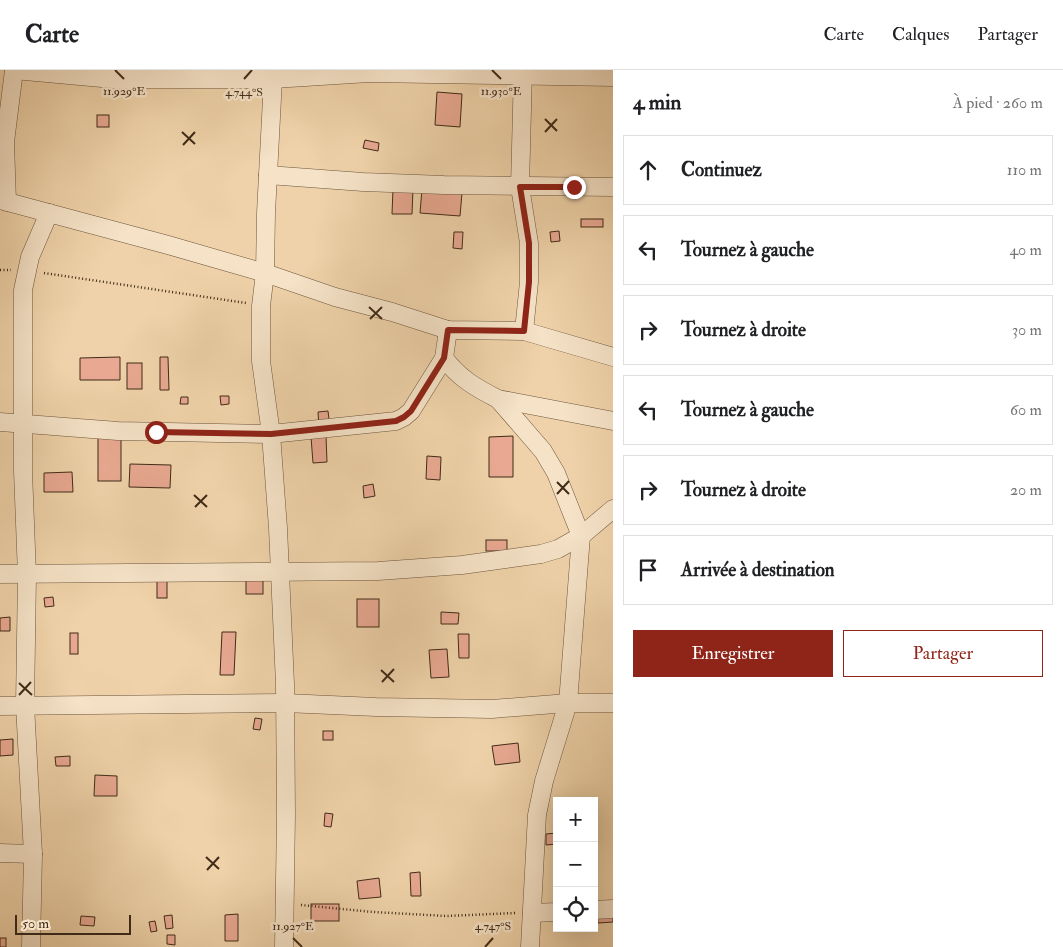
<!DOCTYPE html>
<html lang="fr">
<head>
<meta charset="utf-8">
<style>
  body { margin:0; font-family:"IM FELL Double Pica",serif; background:#f6f6f6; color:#202124 }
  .controls { position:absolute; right:15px; bottom:15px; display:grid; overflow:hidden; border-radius:0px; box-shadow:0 5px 20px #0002 }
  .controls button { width:45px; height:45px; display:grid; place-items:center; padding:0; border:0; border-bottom:1px solid #e0e0e0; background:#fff; color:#202124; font:25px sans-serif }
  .scale { position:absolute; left:15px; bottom:12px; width:116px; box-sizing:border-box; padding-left:5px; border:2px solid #402b18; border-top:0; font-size:14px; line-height:18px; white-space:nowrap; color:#402b18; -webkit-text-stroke:4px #f5e2c7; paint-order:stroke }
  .stop { position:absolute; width:15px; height:15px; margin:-11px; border:4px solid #8f2418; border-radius:50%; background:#fff }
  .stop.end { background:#8f2418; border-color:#fff; box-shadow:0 1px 5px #0008 }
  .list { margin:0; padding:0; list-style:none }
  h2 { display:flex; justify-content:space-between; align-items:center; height:65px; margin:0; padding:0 20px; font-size:21px }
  h2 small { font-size:16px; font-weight:400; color:#757577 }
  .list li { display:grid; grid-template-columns:32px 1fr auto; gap:15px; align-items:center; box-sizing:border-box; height:70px; margin:0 10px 10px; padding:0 10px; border:1px solid #e0e0e0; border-radius:0px }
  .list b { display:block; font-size:19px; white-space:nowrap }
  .list em { font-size:16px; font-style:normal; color:#757577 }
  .actions { display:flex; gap:10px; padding:15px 20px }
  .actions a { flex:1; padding:11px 0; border:1px solid #8f2418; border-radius:0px; text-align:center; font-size:18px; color:#8f2418 }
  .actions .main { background:#8f2418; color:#fff }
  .icon { flex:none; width:28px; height:28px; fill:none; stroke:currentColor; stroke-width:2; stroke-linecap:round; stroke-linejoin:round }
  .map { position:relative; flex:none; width:613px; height:877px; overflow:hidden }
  header { display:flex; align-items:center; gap:30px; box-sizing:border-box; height:70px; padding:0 25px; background:#fff; border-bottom:1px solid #e0e0e0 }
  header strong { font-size:24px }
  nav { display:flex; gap:28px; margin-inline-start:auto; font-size:18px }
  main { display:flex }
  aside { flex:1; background:#fff }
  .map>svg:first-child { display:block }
  .building { fill:#e8a891; stroke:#402b18 }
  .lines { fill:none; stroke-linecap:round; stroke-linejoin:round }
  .street-casing { stroke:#6c553c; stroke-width:19 }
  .path { stroke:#402b18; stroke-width:2.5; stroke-dasharray:1 2.5; stroke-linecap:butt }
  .street { stroke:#f5e2c7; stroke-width:18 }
  .route { stroke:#8f2418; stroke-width:6 }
  .ticks { fill:none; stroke:#402b18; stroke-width:2 }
  .ticks-label { font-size:12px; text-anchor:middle; fill:#402b18; stroke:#f5e2c7; stroke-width:5; stroke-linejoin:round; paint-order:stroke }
</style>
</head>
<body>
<header>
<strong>Carte</strong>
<nav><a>Carte</a><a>Calques</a><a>Partager</a></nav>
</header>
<main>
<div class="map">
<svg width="613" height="877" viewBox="0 0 613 877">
  <rect width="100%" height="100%" fill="#efd2a9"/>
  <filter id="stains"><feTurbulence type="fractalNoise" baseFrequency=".004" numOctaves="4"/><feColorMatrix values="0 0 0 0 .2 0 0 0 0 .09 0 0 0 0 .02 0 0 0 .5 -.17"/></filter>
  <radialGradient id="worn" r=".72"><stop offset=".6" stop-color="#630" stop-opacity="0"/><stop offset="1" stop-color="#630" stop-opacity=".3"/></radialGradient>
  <g class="building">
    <path d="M 437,22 L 462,24 L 460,57 L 435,55 Z"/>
    <rect x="97" y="45" width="12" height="12"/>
    <path d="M 365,70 L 379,73 L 378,81 L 363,78 Z"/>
    <path d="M 393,119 L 413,119 L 412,144 L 392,144 Z"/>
    <path d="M 422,119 L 462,123 L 460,146 L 420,143 Z"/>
    <rect x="581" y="149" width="22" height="8"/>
    <path d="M 559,161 L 560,171 L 551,172 L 550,162 Z"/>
    <path d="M 454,162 L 463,162 L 462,179 L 453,178 Z"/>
    <path d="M 120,287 L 120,310 L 80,310 L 80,288 Z"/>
    <path d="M 160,287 L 168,287 L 169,320 L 160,320 Z"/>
    <rect x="127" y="293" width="15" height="26"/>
    <path d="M 220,326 L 229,326 L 229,334 L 221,335 Z"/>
    <path d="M 181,327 L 188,327 L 188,334 L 180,334 Z"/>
    <path d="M 328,341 L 330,357 L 319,357 L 318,342 Z"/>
    <rect x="98" y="366" width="23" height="45"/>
    <path d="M 326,366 L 327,392 L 313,393 L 311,367 Z"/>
    <path d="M 513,366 L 513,407 L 489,407 L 489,367 Z"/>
    <path d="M 427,386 L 441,387 L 440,410 L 426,409 Z"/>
    <path d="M 130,394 L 171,395 L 170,418 L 129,417 Z"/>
    <path d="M 72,402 L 73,422 L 44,422 L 44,403 Z"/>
    <path d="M 373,414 L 375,426 L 364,428 L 363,416 Z"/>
    <rect x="486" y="470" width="21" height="11"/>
    <rect x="246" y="500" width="17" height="24"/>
    <rect x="157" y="511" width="10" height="17"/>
    <path d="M 53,527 L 54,536 L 45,537 L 44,528 Z"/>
    <rect x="357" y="529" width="22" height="28"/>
    <path d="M 441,542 L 459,543 L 458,554 L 441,554 Z"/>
    <path d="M 10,547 L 10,561 L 0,561 L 0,548 Z"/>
    <path d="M 222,562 L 236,562 L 234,605 L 220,605 Z"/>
    <rect x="70" y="563" width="8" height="21"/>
    <path d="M 458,564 L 469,564 L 469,588 L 459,588 Z"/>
    <path d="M 447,579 L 449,607 L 431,608 L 429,580 Z"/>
    <path d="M 255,648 L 262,649 L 260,660 L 253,659 Z"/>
    <rect x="323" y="661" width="10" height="9"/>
    <path d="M 13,669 L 13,685 L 0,686 L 0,670 Z"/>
    <path d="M 518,673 L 520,692 L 495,695 L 492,676 Z"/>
    <path d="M 70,686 L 70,696 L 56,696 L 55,687 Z"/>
    <path d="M 95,705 L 117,706 L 117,726 L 94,726 Z"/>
    <path d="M 325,743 L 333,744 L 331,757 L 324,756 Z"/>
    <path d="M 557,763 L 557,774 L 546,775 L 546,764 Z"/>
    <path d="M 420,802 L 421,826 L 411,826 L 410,803 Z"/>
    <path d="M 379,808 L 381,827 L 359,829 L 357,811 Z"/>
    <rect x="311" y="834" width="28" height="17"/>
    <path d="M 597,840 L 613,840 L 613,852 L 598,853 Z"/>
    <path d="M 238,844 L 238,871 L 225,871 L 225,845 Z"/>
    <path d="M 172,845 L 173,858 L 166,859 L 164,846 Z"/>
    <path d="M 81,846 L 95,847 L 94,856 L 80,855 Z"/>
    <path d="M 155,851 L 157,861 L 151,862 L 149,852 Z"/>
    <path d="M 167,865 L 175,865 L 175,875 L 167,874 Z"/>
    <rect x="0" y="868" width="6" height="9"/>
  </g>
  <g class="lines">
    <g class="street-casing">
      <g id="street">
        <path d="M 14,0 L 113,9 L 273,9 L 369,3 L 613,7"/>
        <path d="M 272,0 L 273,9 L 266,143 L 265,203 L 261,236 L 261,291 L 271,364 L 278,458 L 285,614 L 286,745 L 284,877"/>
        <path d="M 523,0 L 520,117 L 529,173 L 529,212 L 524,261"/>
        <path d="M 268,105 L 363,112 L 444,115 L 613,117"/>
        <path d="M 0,130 L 168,175 L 265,203 L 335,227 L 392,242 L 448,260 L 524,261 L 613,287"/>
        <path d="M 7,132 L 5,72 L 14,0"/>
        <path d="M 448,260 L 444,288 C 459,308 476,318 498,329 L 613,351"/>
        <path d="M 498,329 L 543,381 L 556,403 L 581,466 L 568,633 L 544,711 L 537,745 L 530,877"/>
        <path d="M 0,352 L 118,361 L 271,364 L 396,351 L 404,347 L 411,341 L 444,288"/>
        <path d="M 0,504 L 378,501 L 462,495 L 541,484 L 558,479 L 581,466 L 613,439"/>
        <path d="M 0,636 L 285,633 L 376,637 L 492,639 L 568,633 L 613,633"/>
        <path d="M 0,783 L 33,784"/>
        <path d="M 594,840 L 613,839"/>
        <path d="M 532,843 L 557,842"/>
        <path d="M 31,877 L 33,784 L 25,635 L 27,505 L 23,401 L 23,220 L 30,187 L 49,143"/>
      </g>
    </g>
    <g class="path">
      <path d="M 0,200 L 11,200"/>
      <path d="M 44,203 L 246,233"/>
      <path d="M 301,835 L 373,842 L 447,846 L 515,843"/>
    </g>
    <use href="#street" class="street"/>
  </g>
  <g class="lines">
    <path class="route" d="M 156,362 L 271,364 L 396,351 L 404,347 L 411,341 L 444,288 L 448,260 L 524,261 L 529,212 L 529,173 L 520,117 L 574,117"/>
  </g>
  <path class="ticks" d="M 115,0 L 124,9M 492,0 L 501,9M 244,9 L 252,0M 545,49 L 557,61M 182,62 L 195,74M 545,62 L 557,49M 183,75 L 195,62M 369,237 L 382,249M 370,249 L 382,237M 557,412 L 569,424M 557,424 L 569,411M 194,425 L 207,437M 195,437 L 207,425M 381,600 L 394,612M 382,612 L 394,599M 19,613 L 32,625M 19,625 L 31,612M 206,787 L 219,799M 207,800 L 219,787M 293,868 L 302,877M 485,877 L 493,868"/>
  <g class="ticks-label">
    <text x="124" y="25">11.929°E</text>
    <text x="501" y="25">11.930°E</text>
    <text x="244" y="26">4.744°S</text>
    <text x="493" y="860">4.747°S</text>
    <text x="293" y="860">11.927°E</text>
  </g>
  <rect width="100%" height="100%" filter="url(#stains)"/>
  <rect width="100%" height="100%" fill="url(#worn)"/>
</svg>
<div class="controls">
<button>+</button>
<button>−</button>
<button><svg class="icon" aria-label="locate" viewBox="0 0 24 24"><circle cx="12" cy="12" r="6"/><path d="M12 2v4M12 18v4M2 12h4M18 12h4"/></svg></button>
</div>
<div class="scale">50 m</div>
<div class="stop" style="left:156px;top:362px"></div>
<div class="stop end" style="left:574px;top:117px"></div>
</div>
<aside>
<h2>4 min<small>À pied · 260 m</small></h2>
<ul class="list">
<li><svg class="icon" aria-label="ahead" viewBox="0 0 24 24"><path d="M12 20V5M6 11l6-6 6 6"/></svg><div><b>Continuez</b></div><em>110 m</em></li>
<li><svg class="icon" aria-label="left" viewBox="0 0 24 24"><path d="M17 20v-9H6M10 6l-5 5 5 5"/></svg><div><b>Tournez à gauche</b></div><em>40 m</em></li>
<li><svg class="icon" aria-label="right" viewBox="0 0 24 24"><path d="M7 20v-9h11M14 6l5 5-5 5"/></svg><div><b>Tournez à droite</b></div><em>30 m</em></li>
<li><svg class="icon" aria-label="left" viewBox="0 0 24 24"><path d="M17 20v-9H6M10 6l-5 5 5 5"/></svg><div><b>Tournez à gauche</b></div><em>60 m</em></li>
<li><svg class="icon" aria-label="right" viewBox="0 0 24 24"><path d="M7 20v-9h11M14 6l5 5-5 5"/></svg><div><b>Tournez à droite</b></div><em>20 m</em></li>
<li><svg class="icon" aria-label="arrive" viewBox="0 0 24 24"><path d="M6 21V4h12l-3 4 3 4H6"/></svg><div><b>Arrivée à destination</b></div></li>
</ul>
<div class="actions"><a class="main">Enregistrer</a><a>Partager</a></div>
</aside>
</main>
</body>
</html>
